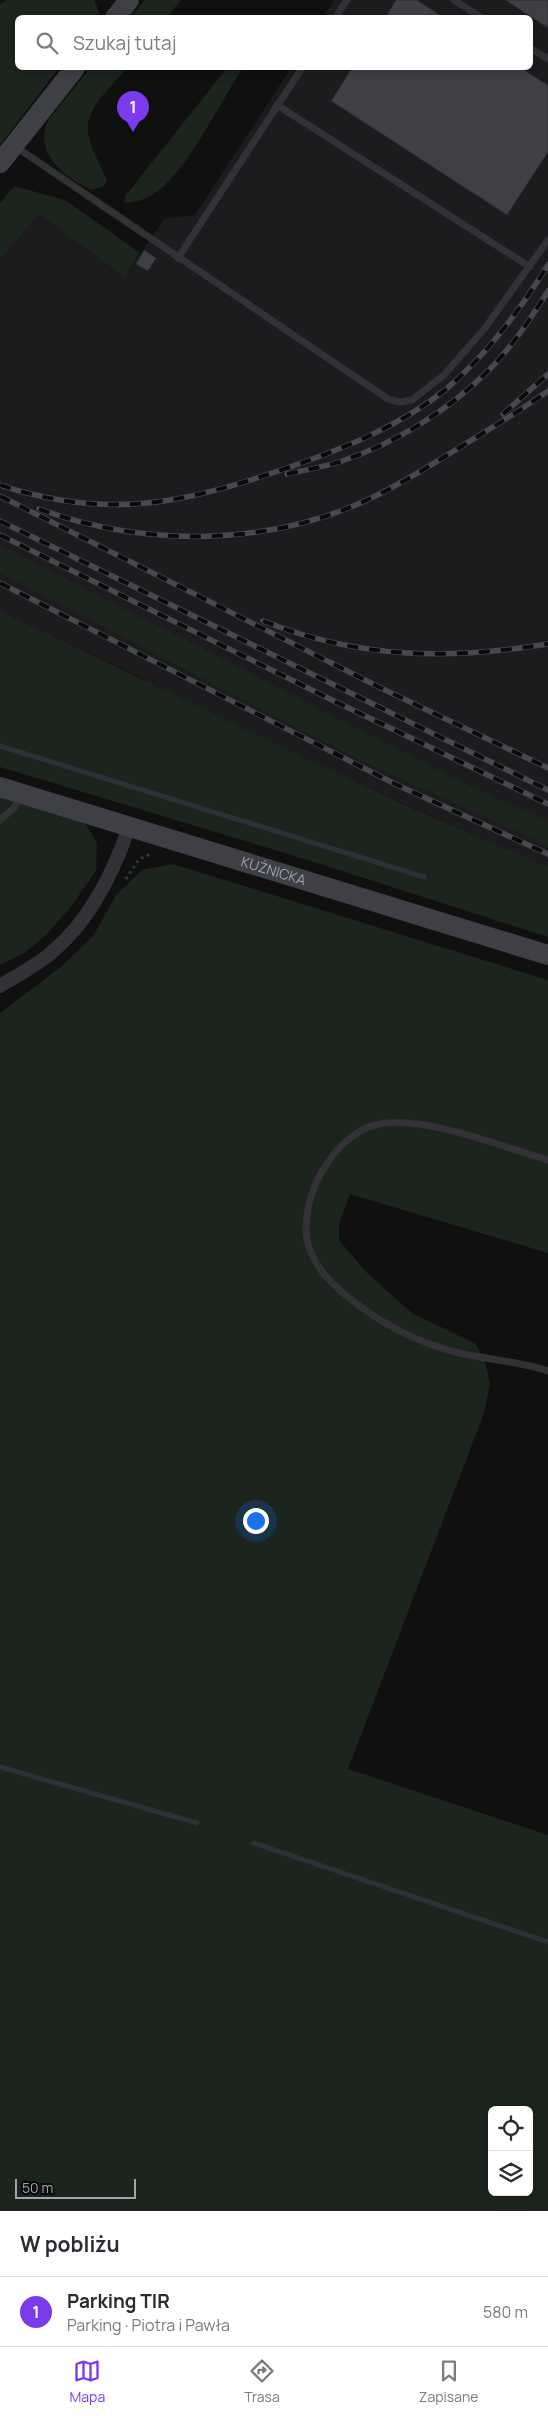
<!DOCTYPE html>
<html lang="pl">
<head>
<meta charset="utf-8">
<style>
  body { margin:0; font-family:Manrope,sans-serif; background:#f7f7f7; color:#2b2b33 }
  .controls { position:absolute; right:15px; bottom:15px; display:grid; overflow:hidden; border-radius:8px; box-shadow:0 2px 12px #0003 }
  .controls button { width:45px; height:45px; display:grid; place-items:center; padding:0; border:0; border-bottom:1px solid #e1e1e2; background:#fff; color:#2b2b33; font:25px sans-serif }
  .scale { position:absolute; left:15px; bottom:12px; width:121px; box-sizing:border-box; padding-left:5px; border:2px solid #a1a5b2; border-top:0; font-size:14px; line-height:18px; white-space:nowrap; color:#a1a5b2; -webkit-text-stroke:4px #0b0b0c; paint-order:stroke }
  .you { position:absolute; left:255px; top:1520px; width:18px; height:18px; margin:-12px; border:4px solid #fff; border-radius:50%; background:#1a73e8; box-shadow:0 0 0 8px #1a73e833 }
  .badge { display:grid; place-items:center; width:32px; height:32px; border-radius:50%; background:#7c3aed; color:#fff; font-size:16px; font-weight:700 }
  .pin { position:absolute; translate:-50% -41px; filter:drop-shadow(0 1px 2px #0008) }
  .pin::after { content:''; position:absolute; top:26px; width:18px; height:15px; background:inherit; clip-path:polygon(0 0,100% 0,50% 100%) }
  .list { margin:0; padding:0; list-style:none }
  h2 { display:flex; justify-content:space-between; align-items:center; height:65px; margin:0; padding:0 20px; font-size:21px }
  h2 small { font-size:16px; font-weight:400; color:#7c7c81 }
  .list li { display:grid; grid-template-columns:32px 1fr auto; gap:15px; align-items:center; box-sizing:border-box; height:70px; padding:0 20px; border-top:1px solid #e1e1e2 }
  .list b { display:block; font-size:19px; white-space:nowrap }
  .list p { margin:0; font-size:16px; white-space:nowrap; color:#7c7c81 }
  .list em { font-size:16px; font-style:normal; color:#7c7c81 }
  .icon { flex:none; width:28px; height:28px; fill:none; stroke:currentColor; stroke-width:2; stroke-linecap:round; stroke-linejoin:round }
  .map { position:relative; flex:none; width:548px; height:2211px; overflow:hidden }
  .search { position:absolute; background:#fff; box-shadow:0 2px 12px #0003; left:15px; right:15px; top:15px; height:55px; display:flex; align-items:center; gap:12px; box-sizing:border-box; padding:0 18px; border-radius:8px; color:#7c7c81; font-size:19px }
  .sheet { height:135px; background:#fff }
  nav { display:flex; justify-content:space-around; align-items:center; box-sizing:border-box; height:70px; border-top:1px solid #e1e1e2; background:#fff; font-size:14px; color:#7c7c81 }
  nav a { display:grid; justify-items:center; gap:2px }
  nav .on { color:#7c3aed }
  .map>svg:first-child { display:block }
  .built { fill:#1c1c1e }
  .green { fill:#1c241e; fill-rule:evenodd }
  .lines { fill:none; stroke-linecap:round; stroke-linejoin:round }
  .stream { stroke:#2a3139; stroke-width:5 }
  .building { fill:#3f4044; stroke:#2a2a2d }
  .path { stroke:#37383d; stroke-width:3; stroke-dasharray:2.5 4; stroke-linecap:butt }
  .lane { stroke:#313136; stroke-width:7 }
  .street { stroke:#313136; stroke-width:14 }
  .secondary { stroke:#3f4046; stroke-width:20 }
  .rail-casing { stroke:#48494f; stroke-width:5.5 }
  .rail { stroke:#0b0b0c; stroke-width:4; stroke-dasharray:11; stroke-linecap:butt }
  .labels { text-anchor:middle; stroke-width:4; stroke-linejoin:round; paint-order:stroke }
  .street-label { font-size:14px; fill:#a1a5b2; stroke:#0b0b0c }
</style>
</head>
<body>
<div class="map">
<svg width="548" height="2211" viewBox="0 0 548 2211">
  <rect width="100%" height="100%" fill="#101011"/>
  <path class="built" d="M334,0H548V866L496,845L280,748L119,667L0,611V260L39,214L124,277L165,218L195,215L291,68H530V18L323,17Z"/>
  <path class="green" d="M7,0H94L100,14L97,18H18V68H59L0,145V4Z
    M145,0H181L167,17H131Z
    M90,68H127C115,83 90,104 88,125C86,142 101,165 107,180L104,186L92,190C64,178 32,152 49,119Z
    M227,68H243C221,100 184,179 150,196C142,201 132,202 124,203L126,195Z
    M14,186L65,200L140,253L124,277L39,214L0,260V203Z
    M0,545L472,787L548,821V846L347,754L0,573Z
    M0,611C183,696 361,791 548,866V937L295,856L0,767Z
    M0,787L78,811L97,843L96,871L70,908L46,935L26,952L0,965Z
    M173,864L548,980V1253L350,1194L339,1224V1240L365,1271L412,1313L476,1344L485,1361L490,1384L484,1413L348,1769L548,1835V2211H0V1013L62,966L93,936L116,895L142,870ZM492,2110H529V2192H492Z"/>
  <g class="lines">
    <path class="stream" d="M0,746L424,877
      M0,1767L197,1823
      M254,1843L548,1942"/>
  </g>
  <path class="building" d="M396,0H417L444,18H385Z
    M505,0H548V28Z
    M352,68H521L548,85V152L507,215L331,101Z
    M144,250L156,258L148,271L136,264Z"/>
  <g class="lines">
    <path class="path" d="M126,879L139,859L153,853"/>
    <path class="lane" d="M454,0L482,18
      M335,18L347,0
      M530,48L548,59
      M277,105L530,267
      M16,147L388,399L399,402L412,400L444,375L485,328L548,240
      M178,258L302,68
      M0,820L14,808L20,796
      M548,1160C503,1147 424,1115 379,1124C333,1133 295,1203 309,1247C317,1272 337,1289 357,1304C387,1327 423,1344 459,1353C489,1360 519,1361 548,1371"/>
    <path class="street" d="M0,986C17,975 36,966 51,953C90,921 113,874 129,827"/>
    <g class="secondary">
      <path d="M115,18L129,0"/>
      <path d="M0,163L75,68"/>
      <path id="s1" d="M0,787L548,955"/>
    </g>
    <g class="rail-casing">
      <path id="rail" d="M503,414L548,374
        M287,474C305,470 324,467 342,461C396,443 449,410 489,370C512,347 531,318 548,291
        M0,485C110,521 185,503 290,467C345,448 400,426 445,390C487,355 519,311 548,265
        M0,496L381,688L548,768
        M39,509C144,547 265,547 367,500C400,485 431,465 462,446C491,428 520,411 548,391
        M0,521L548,790
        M0,535L334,701L548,804
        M0,583L395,784L548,854
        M263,621C360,659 447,660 548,644"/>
    </g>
    <use href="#rail" class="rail"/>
  </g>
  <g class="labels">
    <g class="street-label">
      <text dy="5" stroke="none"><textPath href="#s1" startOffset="286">KUŹNICKA</textPath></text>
    </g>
  </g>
</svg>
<div class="controls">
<button><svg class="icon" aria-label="locate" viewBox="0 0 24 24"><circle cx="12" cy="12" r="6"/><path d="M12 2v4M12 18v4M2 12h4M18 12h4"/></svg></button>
<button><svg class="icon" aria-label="layers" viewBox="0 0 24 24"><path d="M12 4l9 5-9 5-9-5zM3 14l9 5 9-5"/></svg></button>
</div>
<div class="scale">50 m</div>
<div class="you"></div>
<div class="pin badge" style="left:133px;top:132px">1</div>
<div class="search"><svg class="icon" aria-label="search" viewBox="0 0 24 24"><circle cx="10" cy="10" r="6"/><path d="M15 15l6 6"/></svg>Szukaj tutaj</div>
</div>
<section class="sheet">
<h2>W pobliżu<small></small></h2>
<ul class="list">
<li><span class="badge">1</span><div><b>Parking TIR</b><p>Parking · Piotra i Pawła</p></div><em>580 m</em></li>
</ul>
</section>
<nav>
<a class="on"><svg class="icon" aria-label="map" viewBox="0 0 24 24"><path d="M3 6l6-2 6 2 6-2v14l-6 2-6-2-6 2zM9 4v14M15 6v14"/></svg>Mapa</a>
<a><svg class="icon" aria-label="directions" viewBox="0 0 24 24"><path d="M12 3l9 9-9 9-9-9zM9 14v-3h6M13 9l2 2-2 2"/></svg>Trasa</a>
<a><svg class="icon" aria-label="saved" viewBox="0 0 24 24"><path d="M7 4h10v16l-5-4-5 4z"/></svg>Zapisane</a>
</nav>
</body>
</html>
